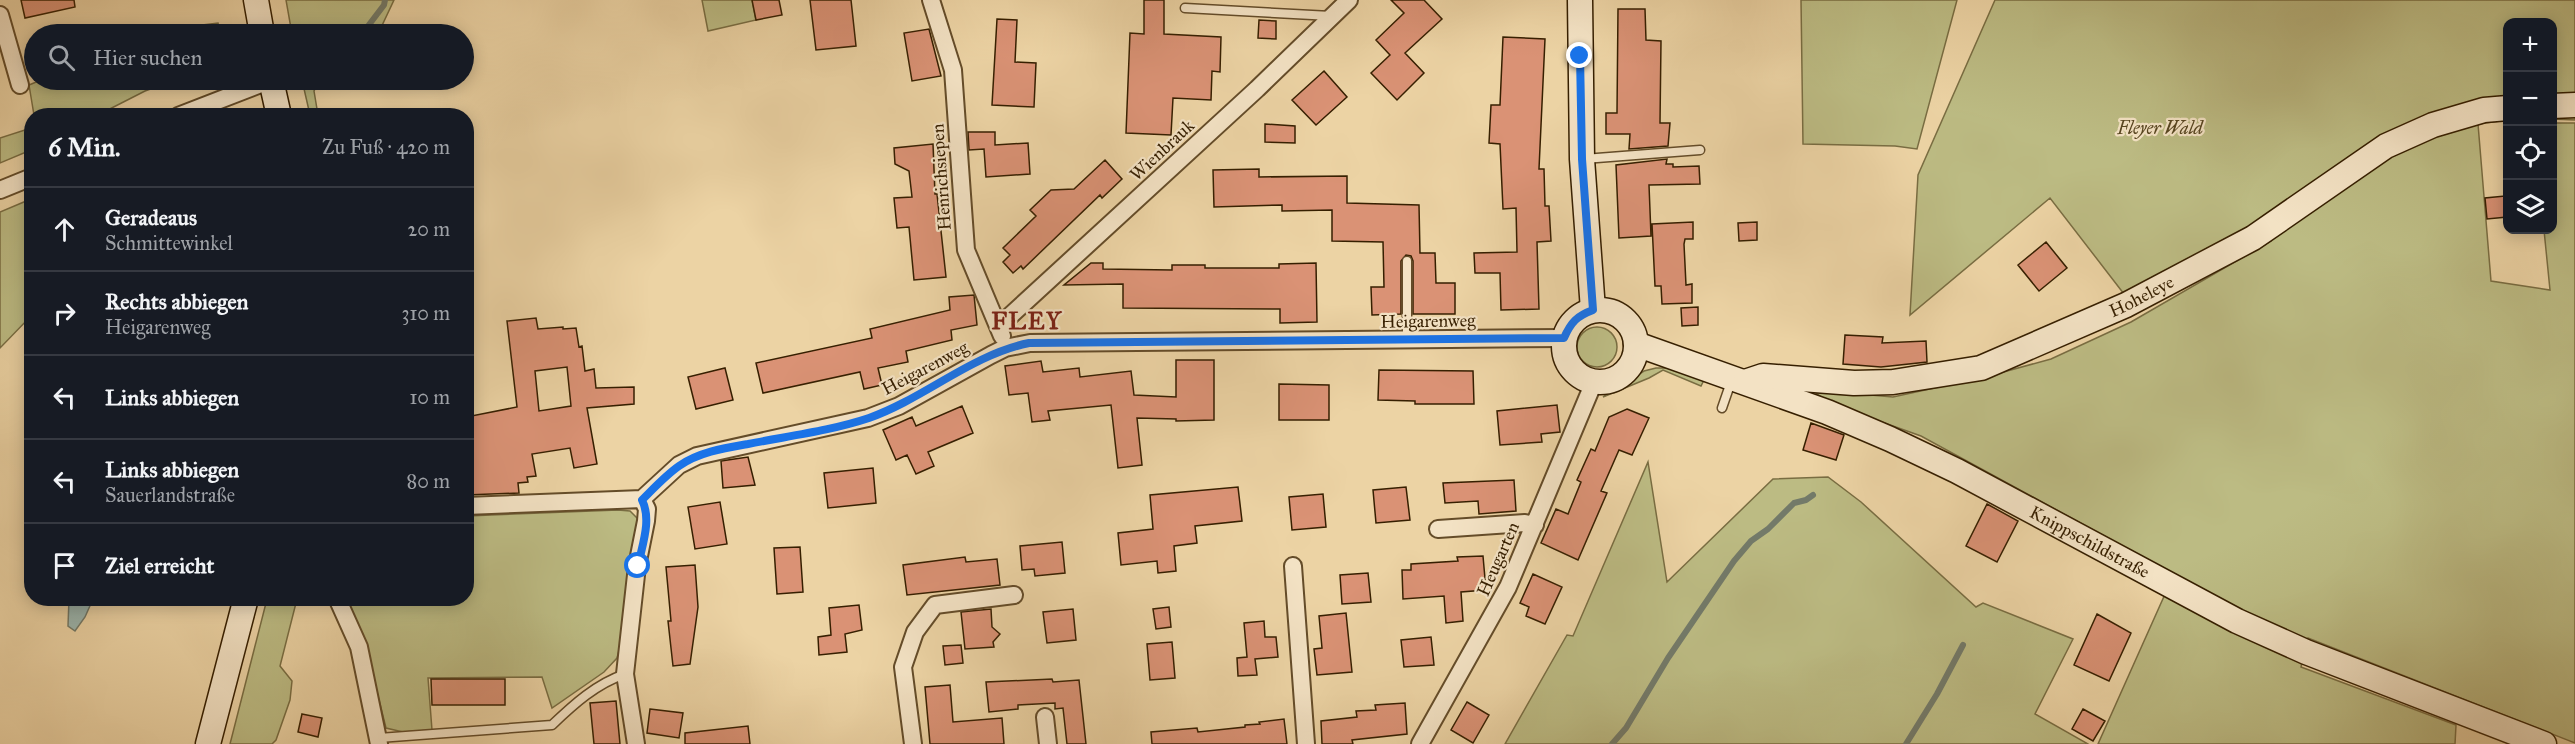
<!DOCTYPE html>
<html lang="de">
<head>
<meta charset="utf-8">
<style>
  body { margin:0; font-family:"IM FELL Great Primer",serif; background:#20242c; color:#f1f3f6 }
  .controls { position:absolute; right:18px; top:18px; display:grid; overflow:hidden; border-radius:12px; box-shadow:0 3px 15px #0003 }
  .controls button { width:54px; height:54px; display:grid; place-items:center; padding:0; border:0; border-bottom:2px solid #363941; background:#171b24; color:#f1f3f6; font:30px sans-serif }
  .stop { position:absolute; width:18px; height:18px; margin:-14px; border:4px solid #1a73e8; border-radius:50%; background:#fff }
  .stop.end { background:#1a73e8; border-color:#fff; box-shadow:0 2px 6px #0008 }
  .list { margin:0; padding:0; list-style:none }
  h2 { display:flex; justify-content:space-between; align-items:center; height:78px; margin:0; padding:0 24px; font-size:26px }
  h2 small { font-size:20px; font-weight:400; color:#9ea1a6 }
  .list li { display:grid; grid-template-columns:39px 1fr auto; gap:18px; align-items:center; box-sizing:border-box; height:84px; padding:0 24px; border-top:2px solid #363941 }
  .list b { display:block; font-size:22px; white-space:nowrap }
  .list p { margin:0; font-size:20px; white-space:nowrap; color:#9ea1a6 }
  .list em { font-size:20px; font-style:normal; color:#9ea1a6 }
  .icon { flex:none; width:33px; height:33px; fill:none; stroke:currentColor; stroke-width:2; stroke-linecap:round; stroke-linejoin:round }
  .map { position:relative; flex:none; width:2575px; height:744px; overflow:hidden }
  .search { position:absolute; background:#171b24; box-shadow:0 3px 15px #0003; left:24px; top:24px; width:450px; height:66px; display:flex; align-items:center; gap:15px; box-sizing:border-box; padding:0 21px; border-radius:33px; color:#9ea1a6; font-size:22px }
  .panel { position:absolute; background:#171b24; box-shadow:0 3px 15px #0003; left:24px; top:108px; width:450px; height:498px; border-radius:24px }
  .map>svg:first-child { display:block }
  .green { fill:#bcbb83; stroke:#796d42; stroke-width:1.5 }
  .water { fill:#9bb6af; stroke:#737a69; stroke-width:1.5 }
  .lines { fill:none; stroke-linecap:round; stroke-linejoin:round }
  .stream { stroke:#737a69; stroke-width:6 }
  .building { fill:#da9275; stroke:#361f00; stroke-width:1.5; fill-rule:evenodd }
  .lane-casing { stroke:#644c29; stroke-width:11 }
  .street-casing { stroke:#644c29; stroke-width:20 }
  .secondary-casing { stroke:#361f00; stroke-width:27 }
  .lane { stroke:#f3e2c4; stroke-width:8 }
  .street { stroke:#f3e2c4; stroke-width:16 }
  .secondary { stroke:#f3e2c4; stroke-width:24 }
  .route { stroke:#1a73e8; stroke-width:8 }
  .labels { text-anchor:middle; stroke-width:4.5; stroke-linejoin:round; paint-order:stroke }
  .park-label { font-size:18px; font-style:italic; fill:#584621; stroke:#f3e2c4 }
  .street-label { font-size:18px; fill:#361f00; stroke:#f3e2c4 }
  .district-label { font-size:24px; font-weight:bold; letter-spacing:1.5px; fill:#7a1f14; stroke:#f3e2c4 }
</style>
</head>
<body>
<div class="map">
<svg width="2575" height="744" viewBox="0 0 2575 744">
  <rect width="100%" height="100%" fill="#ecd3a4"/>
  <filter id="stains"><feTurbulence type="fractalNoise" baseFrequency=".00333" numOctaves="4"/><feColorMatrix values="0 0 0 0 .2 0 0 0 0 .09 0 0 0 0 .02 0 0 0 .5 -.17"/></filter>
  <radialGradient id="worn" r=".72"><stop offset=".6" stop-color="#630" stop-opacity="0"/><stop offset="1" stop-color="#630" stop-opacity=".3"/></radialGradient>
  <path class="green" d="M286,0H394L378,34H292Z
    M702,0H752L756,20L708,31Z
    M1801,0H1957L1917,149L1895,146L1803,144Z
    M1995,0H2575V120L2553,119L2552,22H2508L2507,120L2478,124L2491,281L2550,290L2544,230H2552L2553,123H2575V743L2308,638L2301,667L2456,725L2455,744H2098L2174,574L1921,436L1831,404L1812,390L1893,397L1985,377L2051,359L2131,322L2271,241L2256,223L2124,294L2050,198L1910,315L1918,175Z
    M218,23L220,34H139L144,32Z
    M41,80H175L145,91L98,115H34L29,85Z
    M302,80H320L314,91L318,115H310Z
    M31,128V150L0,163V138Z
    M31,199V316L0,348V212Z
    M1577 347a20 20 0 1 1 40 0a20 20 0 1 1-40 0Z
    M1656,368H1671L1705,378L1701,386L1663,370L1649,378L1603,397L1644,371Z
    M1648,462L1667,582L1773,479L1828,477L1861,502L1976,607L1983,603L2073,639L2035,714L2088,744H1505L1567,635L1573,636Z
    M618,510L630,511L638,519L620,647L617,658L604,672L552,708L542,677L428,678L432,730L403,732L386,728L365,644L346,599L466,598L467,516Z
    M267,599H297L280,666L292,681L290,700L276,740L272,744H230Z"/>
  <path class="water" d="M69,599H93L85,617L75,631L68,626Z"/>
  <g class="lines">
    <path class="stream" d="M362,34L384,5L385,0
      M1612,744L1626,728L1668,658L1734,561L1751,541L1768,529L1794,503L1806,500L1813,495
      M1906,744L1937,694L1963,645"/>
  </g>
  <path class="building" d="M21,0H74L75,7L25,18Z
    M752,0H779L782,15L756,20Z
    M810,0H851L856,46L816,50Z
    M1144,0H1164V34L1221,37L1220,72L1212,71L1211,100L1173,98L1171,135L1126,133L1130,33L1144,34Z
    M1391,0H1424L1442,19L1405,53L1424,73L1397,100L1371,73L1390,55L1376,40L1404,13Z
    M1618,9H1645L1646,40L1661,41L1660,123H1670L1668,146L1629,149L1630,134H1606V113H1617Z
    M997,19L1017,20L1015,62L1036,63L1034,107L992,105Z
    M1259,20L1276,21V39L1258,38Z
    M929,29L941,76L912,81L904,33Z
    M1503,37L1545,39L1539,169H1544L1545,206H1549L1551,241L1537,242L1539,309L1501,310L1500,273H1475L1474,253L1517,252L1516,208L1503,209L1500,144L1489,143L1491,105H1500Z
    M1324,71L1347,97L1316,125L1292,100Z
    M1265,124L1295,126V143L1265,142Z
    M968,132H995V145L1028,143L1030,174L986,177L984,149L969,150Z
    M933,144L935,194H937L946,277L914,280L909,227L897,228L894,198L912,197L909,171L895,164L894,148Z
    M1667,159L1666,164H1673V167L1699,166L1700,184L1649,185L1651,236L1619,238L1616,165Z
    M1105,160L1122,179L1102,198L1100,195L1023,269L1021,266L1013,273L1003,262L1010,255L1003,248L1036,216L1030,210L1051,190L1074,189Z
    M1259,169V177L1347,176V203L1419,205L1420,253H1435L1436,283H1455V314H1413V261L1411,256L1406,255L1401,261V314L1372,315L1371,287H1384L1383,242L1332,241V210L1282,211V205L1214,207L1213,170Z
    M2505,196L2507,217L2487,219L2485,198Z
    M1693,222V239H1685L1684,244L1686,285L1692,284V303L1662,304L1661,286H1655L1652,224Z
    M1757,222V240L1739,241L1738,223Z
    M2046,242L2067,268L2039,291L2018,265Z
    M1091,263H1103V269L1172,270V265H1205V268H1279V264L1316,263L1317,322L1280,323V309L1123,308V284L1064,285Z
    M974,295L977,325L951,330L952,340L906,351L908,362L878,368L882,385L864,389L860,372L763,393L756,363L872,338L870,329L950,310L949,297Z
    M1698,307V325L1682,326L1681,308Z
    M536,318L538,329L563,327V329L576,328L579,347L582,346L585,371L594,369L596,388L634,387V404L587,408L597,464L574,468L570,448L532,454L536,476L527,477L528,482L518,483L519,493L466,495V417L517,407L507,321ZM567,367L571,406L539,411L535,371Z
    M1845,335L1883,337L1882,343L1926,341L1927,362L1881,367L1843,364Z
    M1176,360H1214V420L1176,421V419L1137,418L1142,465L1118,468L1111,405L1048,411L1050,420L1032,422L1028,393L1009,395L1005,366L1041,361L1043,372L1079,368L1080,377L1131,371L1134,395L1176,397Z
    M725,368L733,400L696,409L688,377Z
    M1379,370L1473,371L1474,404H1415V401L1378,400Z
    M1279,384L1329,385V420H1279Z
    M1557,405L1560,432L1541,434L1542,442L1500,445L1497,411Z
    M962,406L973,433L928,452L934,466L916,474L907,455L896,460L883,430L912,417L916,426Z
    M1627,409L1649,418L1632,455L1619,450L1601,491L1607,493L1578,560L1541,543L1556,509L1568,514L1581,482L1577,480L1591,449L1595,451L1609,417Z
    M1811,423L1844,435L1836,460L1803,450Z
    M748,457L755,485L723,488L721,461Z
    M873,468L876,503L828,508L824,473Z
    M1514,480L1516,511L1479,514L1478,501L1445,503L1443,483Z
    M1238,487L1242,521L1195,526L1197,543L1174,546L1176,571L1158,573L1157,561L1121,565L1118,533L1153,529L1150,495Z
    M1406,487L1410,520L1376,523L1373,490Z
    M1323,494L1326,527L1292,530L1289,497Z
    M720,502L727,544L695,549L688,507Z
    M1987,504L2018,521L1997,562L1966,546Z
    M1062,542L1065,573L1035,576L1034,569L1022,570L1020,546Z
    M800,547L803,592L777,594L774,548Z
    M1483,556L1486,590L1461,592L1463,621L1446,623L1444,596L1403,599L1402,570H1411V564L1458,561L1457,557Z
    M965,557L966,562L997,559L1000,585L907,595L903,565Z
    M695,565L698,607L690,664L673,666L668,621H671L666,567Z
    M1368,573L1371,602L1342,604L1340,575Z
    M1533,574L1562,587L1545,624L1526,616L1529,607L1520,603Z
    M859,605L862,630L845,634L847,652L819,655L818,637L831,635L829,608Z
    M1169,607L1171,627L1156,629L1153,609Z
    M991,609L992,627L1000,634L993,642L994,647L965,649L961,612Z
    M1073,609L1076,640L1047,643L1043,612Z
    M1346,613L1352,672L1317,675L1314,649L1322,648L1319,616Z
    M2097,614L2131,633L2109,681L2074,665Z
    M1264,621L1265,637H1276L1278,657L1255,659L1257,675L1238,676L1237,658L1247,657L1244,623Z
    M1431,637L1434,665L1404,667L1401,640Z
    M1172,642L1175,678L1150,680L1147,644Z
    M961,645L963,663L945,665L943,646Z
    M431,679H505V705H432Z
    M1052,679L1053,682L1079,680L1086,744H1067L1063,708L1055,709V703L1018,705V709L989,712L986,682Z
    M950,685L953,722L1002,718L1004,744H930L925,687Z
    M616,701L620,744H594L590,703Z
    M1467,702L1489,715L1473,743L1451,730Z
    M1405,703L1407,734L1352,740L1353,744H1322L1321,721L1357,717L1356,711L1376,710L1375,705Z
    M650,709L683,713L679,738L647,733Z
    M2083,709L2105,721L2093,741L2072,729Z
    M302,714L322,718L318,737L298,732Z
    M1284,719L1287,744H1152L1151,732L1197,728L1198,732L1245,727V725L1260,724L1259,722Z
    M748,726L750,744H685V733Z"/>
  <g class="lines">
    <g class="lane-casing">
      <path id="lane" d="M1185,8L1331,16
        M1584,159L1700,150
        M1407,261V340
        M1722,408L1732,379
        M379,738L552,725C574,704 596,684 625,674"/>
    </g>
    <g class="street-casing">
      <path id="street" d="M931,0L953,70L966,250L1002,336
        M0,15L20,85
        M178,116L271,80
        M0,190L32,177
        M999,326L1257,89L1349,0
        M466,506L642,499L679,465L697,456L868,418L899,406L991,355L1005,348L1030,343L1564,338
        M1438,529L1525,523L1535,525
        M1293,566L1306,744
        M337,598L359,647L379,744
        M1045,717L1048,744
        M636,744L625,674L637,566L646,521L647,509L642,499
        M913,744L903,667L915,632L935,605L1014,595
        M1420,744L1508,587L1594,382"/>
    </g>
    <g class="secondary-casing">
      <g id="secondary">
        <path d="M256,0L262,34"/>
        <path d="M1580,0L1582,159L1593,310"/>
        <path d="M271,80L279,116"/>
        <path d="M2552,106L2575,105"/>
        <circle cx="1600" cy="346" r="36"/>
        <path id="s1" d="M1636,344L1827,412L1890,439L1957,471L2237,621L2306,652L2544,744"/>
        <path id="s2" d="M1745,382L1763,376L1854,383L1893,382L1981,368L2126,305L2253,238L2386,146L2433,125L2484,110L2508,108"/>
        <path d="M208,744L246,598"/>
      </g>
    </g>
    <use href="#lane" class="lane"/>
    <use href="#street" class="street"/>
    <use href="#secondary" class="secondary"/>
  </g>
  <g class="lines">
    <path class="route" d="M638,566C642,545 652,520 642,500C654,488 666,475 679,466C699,452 725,448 748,444C788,436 830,431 869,418C925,398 971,355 1029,343L1564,338C1571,322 1577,316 1593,310L1582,159L1580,56"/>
  </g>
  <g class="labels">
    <g class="park-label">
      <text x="2160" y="134">Fleyer Wald</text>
    </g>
    <g class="street-label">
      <text transform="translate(1162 150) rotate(-43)" y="6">Wienbrauk</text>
      <text transform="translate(941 177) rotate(-94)" y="6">Henrichsiepen</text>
      <text dy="6" stroke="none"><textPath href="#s2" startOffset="414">Hoheleye</textPath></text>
      <text transform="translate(1428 321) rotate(-1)" y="6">Heigarenweg</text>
      <text transform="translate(925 368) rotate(-28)" y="6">Heigarenweg</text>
      <text dy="6" stroke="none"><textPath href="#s1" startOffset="496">Knippschildstraße</textPath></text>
      <text transform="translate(1498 559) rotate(-66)" y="6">Heugarten</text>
    </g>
    <g class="district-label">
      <text x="1027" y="329">FLEY</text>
    </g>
  </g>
  <rect width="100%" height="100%" filter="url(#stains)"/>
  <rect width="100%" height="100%" fill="url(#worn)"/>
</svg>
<div class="controls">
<button>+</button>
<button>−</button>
<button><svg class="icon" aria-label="locate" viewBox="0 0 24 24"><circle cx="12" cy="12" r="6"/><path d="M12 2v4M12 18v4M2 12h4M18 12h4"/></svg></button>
<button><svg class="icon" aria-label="layers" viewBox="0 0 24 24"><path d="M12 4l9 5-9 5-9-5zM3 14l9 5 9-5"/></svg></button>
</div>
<div class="stop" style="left:638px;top:566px"></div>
<div class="stop end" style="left:1580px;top:56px"></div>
<div class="search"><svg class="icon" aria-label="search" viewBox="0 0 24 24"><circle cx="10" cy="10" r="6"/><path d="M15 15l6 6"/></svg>Hier suchen</div>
<section class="panel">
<h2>6 Min.<small>Zu Fuß · 420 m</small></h2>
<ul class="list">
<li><svg class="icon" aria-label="ahead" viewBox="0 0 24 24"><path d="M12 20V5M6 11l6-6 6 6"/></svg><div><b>Geradeaus</b><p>Schmittewinkel</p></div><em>20 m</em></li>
<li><svg class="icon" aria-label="right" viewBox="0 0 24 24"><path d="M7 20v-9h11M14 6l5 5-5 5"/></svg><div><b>Rechts abbiegen</b><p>Heigarenweg</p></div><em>310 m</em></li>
<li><svg class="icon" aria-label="left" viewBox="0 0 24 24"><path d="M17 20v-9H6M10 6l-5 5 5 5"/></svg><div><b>Links abbiegen</b></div><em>10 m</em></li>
<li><svg class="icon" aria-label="left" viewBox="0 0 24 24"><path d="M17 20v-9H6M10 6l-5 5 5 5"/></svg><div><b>Links abbiegen</b><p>Sauerlandstraße</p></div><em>80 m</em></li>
<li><svg class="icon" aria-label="arrive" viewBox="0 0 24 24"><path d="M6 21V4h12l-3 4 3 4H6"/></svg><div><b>Ziel erreicht</b></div></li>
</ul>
</section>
</div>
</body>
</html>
